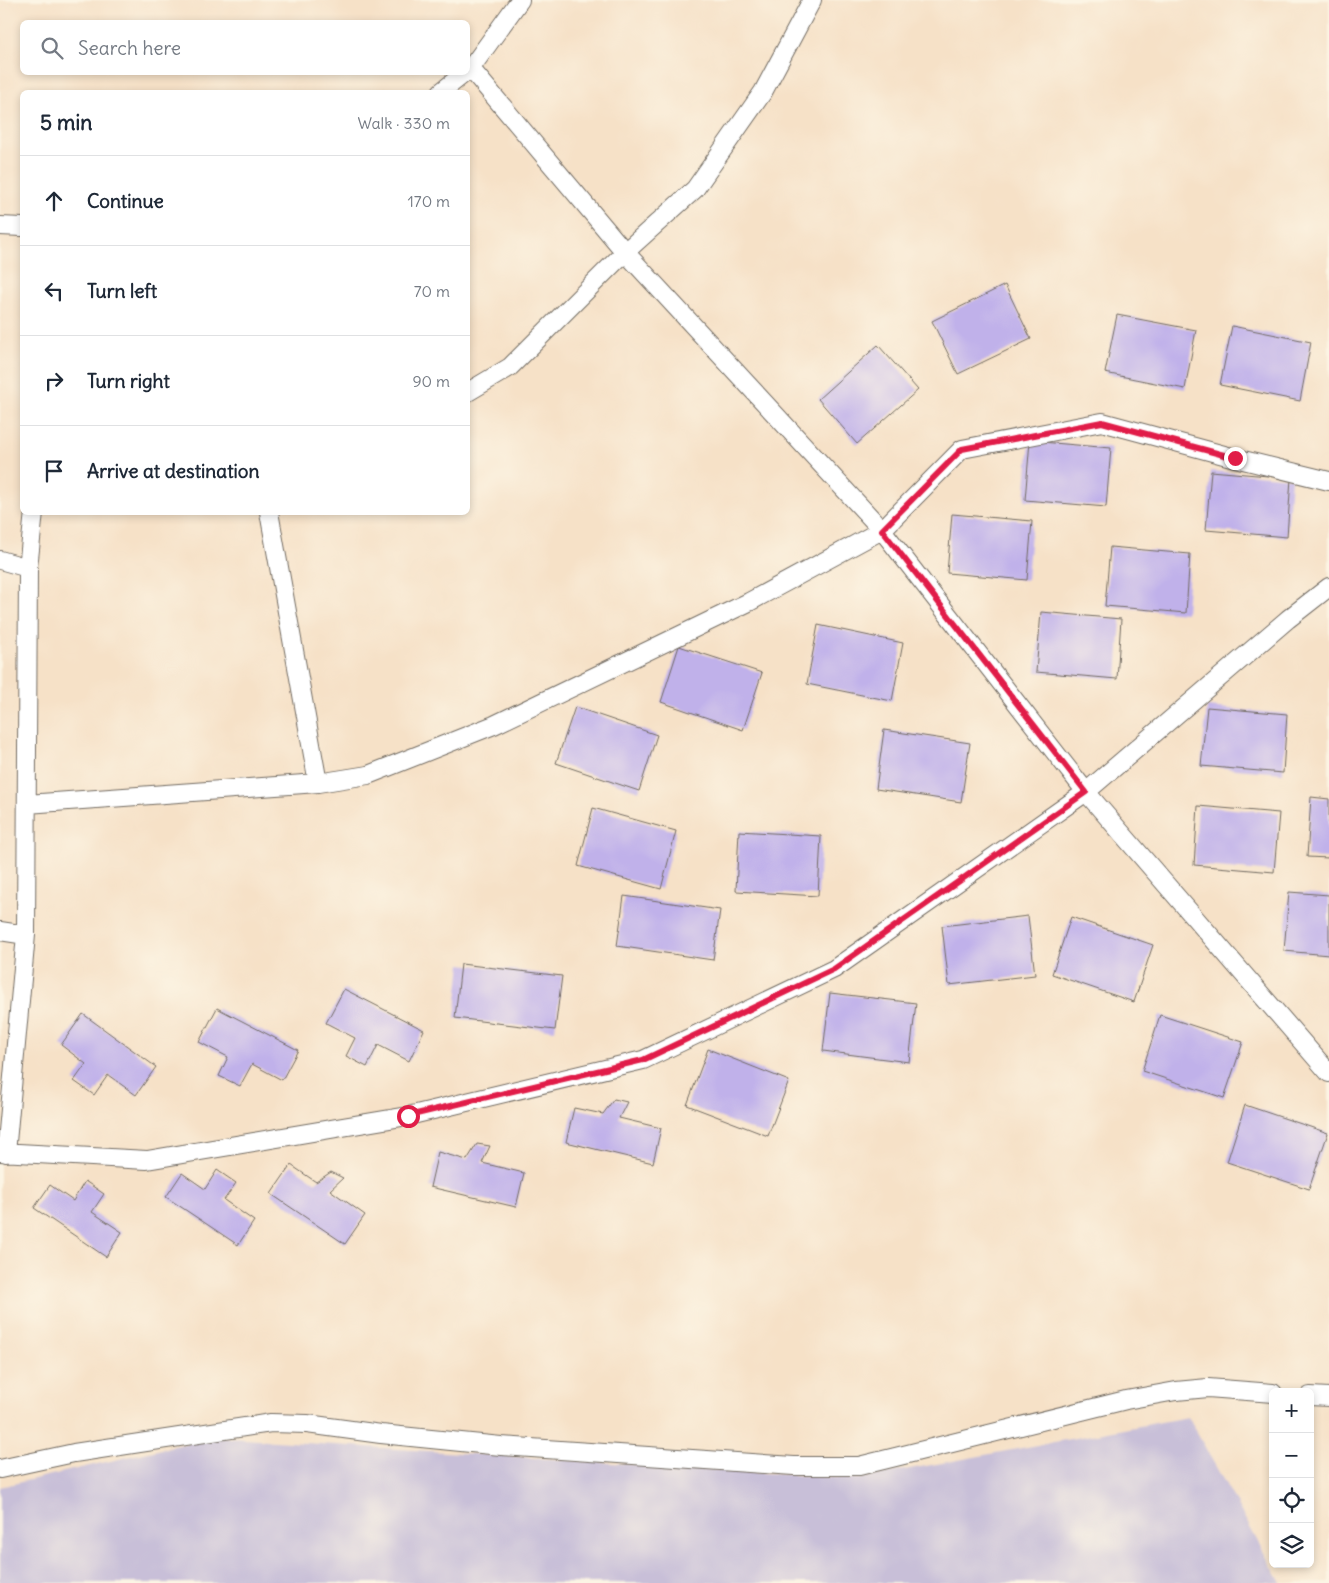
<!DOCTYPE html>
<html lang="en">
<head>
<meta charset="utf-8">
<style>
  body { margin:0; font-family:Delius,sans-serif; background:#f6f6f7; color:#1f2937 }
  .controls { position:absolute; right:15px; bottom:15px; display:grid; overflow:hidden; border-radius:8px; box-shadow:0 2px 8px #0003 }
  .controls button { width:45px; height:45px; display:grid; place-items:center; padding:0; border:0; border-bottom:1px solid #e0e1e3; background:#fff; color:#1f2937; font:25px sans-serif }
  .stop { position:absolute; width:15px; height:15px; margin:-11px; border:4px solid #e11d48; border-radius:50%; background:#fff }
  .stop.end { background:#e11d48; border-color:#fff; box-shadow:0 1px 5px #0008 }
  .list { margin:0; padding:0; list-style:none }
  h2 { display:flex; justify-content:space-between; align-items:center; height:65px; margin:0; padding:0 20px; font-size:21px }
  h2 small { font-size:16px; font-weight:400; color:#747a83 }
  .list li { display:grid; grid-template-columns:32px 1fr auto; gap:15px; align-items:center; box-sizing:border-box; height:90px; padding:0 20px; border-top:1px solid #e0e1e3 }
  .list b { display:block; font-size:19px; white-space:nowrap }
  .list em { font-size:16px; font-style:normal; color:#747a83 }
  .icon { flex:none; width:28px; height:28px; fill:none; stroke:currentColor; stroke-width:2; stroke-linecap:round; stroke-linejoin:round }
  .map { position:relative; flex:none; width:1329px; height:1583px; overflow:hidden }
  .search { position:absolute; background:#fff; box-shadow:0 2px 8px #0003; left:20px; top:20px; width:450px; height:55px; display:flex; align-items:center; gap:12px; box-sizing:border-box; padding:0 18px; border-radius:8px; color:#747a83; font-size:19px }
  .panel { position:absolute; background:#fff; box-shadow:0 2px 8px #0003; left:20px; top:90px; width:450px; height:425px; border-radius:8px }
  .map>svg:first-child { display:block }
  .industrial { fill:#c8bfd8 }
  .building { fill:#c0b1ea }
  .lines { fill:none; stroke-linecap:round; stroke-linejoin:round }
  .service-casing { stroke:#726b62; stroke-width:20 }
  .service { stroke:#fff; stroke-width:18 }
  .route { stroke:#e11d48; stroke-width:6 }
</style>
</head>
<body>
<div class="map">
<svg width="1329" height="1583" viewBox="0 0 1329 1583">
  <rect width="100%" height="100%" fill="#fcf5e5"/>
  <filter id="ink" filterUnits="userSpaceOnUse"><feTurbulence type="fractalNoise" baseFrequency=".02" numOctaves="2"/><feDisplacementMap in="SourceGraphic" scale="10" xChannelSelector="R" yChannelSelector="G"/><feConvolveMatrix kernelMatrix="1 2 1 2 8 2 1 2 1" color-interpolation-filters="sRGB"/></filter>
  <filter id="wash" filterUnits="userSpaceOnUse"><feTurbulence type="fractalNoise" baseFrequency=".0096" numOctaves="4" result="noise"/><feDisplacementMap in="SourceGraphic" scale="20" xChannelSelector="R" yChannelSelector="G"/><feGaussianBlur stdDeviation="1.12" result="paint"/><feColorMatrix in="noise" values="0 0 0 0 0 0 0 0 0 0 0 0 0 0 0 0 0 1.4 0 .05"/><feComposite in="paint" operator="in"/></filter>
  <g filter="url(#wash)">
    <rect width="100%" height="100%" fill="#f6e1c7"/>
    <path class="industrial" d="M1188,1417L1281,1583H0V1487L213,1437L856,1479Z"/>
    <g id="blocks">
      <path class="building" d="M1005,285L1031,339L958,374L932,321Z
        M1117,315L1196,330L1185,389L1105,373Z
        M1232,326L1311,342L1300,401L1220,385Z
        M878,345L918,390L857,444L818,399Z
        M1030,441L1111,448L1106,507L1025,500Z
        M1211,471L1291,478L1287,537L1206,530Z
        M952,514L1032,521L1027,580L947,573Z
        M1110,547L1190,554L1186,613L1105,606Z
        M1041,612L1121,619L1117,679L1036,672Z
        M818,625L903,643L892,701L807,684Z
        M679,646L762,673L743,730L661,702Z
        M575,707L657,735L639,791L556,763Z
        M1207,707L1287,714L1283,773L1201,766Z
        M884,730L970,743L961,802L876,789Z
        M1311,797L1329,799V858L1307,857Z
        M1198,806L1279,813L1274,872L1194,865Z
        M593,808L676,831L661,889L578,866Z
        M739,831L821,836L818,896L736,891Z
        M1289,892L1329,895V955L1284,951Z
        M624,896L720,910L713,960L617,946Z
        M1028,916L1035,975L949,985L942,926Z
        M1071,917L1153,945L1134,1002L1052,974Z
        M461,964L562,976L555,1030L455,1018Z
        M344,989L424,1030L409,1061L378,1045L367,1067L346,1056L355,1038L326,1023Z
        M830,993L916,1003L909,1062L823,1051Z
        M217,1008L298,1050L282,1080L252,1064L240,1086L219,1076L228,1057L199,1042Z
        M83,1014L156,1067L136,1095L108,1075L94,1095L74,1081L86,1064L61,1045Z
        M1160,1015L1243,1042L1224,1098L1142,1071Z
        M708,1049L789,1081L768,1136L687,1105Z
        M614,1099L627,1102L619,1118L661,1128L653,1163L566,1142L574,1108L603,1114Z
        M1245,1105L1328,1133L1309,1189L1227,1162Z
        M477,1144L490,1146L482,1163L524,1173L516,1207L430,1187L438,1152L467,1160Z
        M291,1165L316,1182L331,1172L343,1178L330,1190L365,1215L345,1244L271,1194Z
        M217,1170L236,1183L224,1200L254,1221L238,1245L166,1197L182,1173L205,1189Z
        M85,1181L104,1194L92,1212L122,1232L106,1257L34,1208L50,1185L73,1201Z"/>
    </g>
  </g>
  <g filter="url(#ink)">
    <use href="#blocks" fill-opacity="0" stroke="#726b62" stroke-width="1"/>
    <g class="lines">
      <g class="service-casing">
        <path id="service" d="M471,69L625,252L882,530L1086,792L1329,1073
          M468,72L520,0
          M441,92L466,72
          M0,226L22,227
          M468,392L510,367L625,252L695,189L763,92L812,0
          M269,512L318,783
          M0,560L28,568
          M27,804L318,783L368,775L494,725L749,602L882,530L962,449L1102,422L1235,458L1329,481
          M0,931L26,935
          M0,1152L147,1160L408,1116L643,1060L834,969L1086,792L1288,619L1329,587
          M6,1153L26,935L28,568L34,512
          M1310,1396L1329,1397
          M0,1469L74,1453L271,1423L307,1424L381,1434L501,1446L794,1466H859L1126,1400L1176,1391L1208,1388L1273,1393"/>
      </g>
      <use href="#service" class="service"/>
    </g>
  </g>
  <g class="lines" filter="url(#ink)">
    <path class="route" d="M408,1116L643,1060L834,969L1086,792L882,530L962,449L1102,422L1235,458"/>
  </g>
</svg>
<div class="controls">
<button>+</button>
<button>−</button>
<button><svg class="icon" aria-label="locate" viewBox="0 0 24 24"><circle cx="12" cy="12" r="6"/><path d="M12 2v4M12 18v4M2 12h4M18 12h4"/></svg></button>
<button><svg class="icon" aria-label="layers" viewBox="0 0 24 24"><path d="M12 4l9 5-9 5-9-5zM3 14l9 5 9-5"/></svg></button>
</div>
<div class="stop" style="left:408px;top:1116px"></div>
<div class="stop end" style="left:1235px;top:458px"></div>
<div class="search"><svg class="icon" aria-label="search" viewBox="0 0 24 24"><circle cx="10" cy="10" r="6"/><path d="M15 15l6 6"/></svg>Search here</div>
<section class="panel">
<h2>5 min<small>Walk · 330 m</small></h2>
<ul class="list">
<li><svg class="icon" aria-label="ahead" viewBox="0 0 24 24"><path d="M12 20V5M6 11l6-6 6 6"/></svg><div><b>Continue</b></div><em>170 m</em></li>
<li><svg class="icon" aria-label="left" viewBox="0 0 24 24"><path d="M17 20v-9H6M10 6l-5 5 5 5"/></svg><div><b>Turn left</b></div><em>70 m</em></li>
<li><svg class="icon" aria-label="right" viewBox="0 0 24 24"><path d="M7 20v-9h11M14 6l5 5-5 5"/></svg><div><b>Turn right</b></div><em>90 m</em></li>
<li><svg class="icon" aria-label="arrive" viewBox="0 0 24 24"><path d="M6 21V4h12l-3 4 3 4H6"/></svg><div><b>Arrive at destination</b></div></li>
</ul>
</section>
</div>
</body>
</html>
